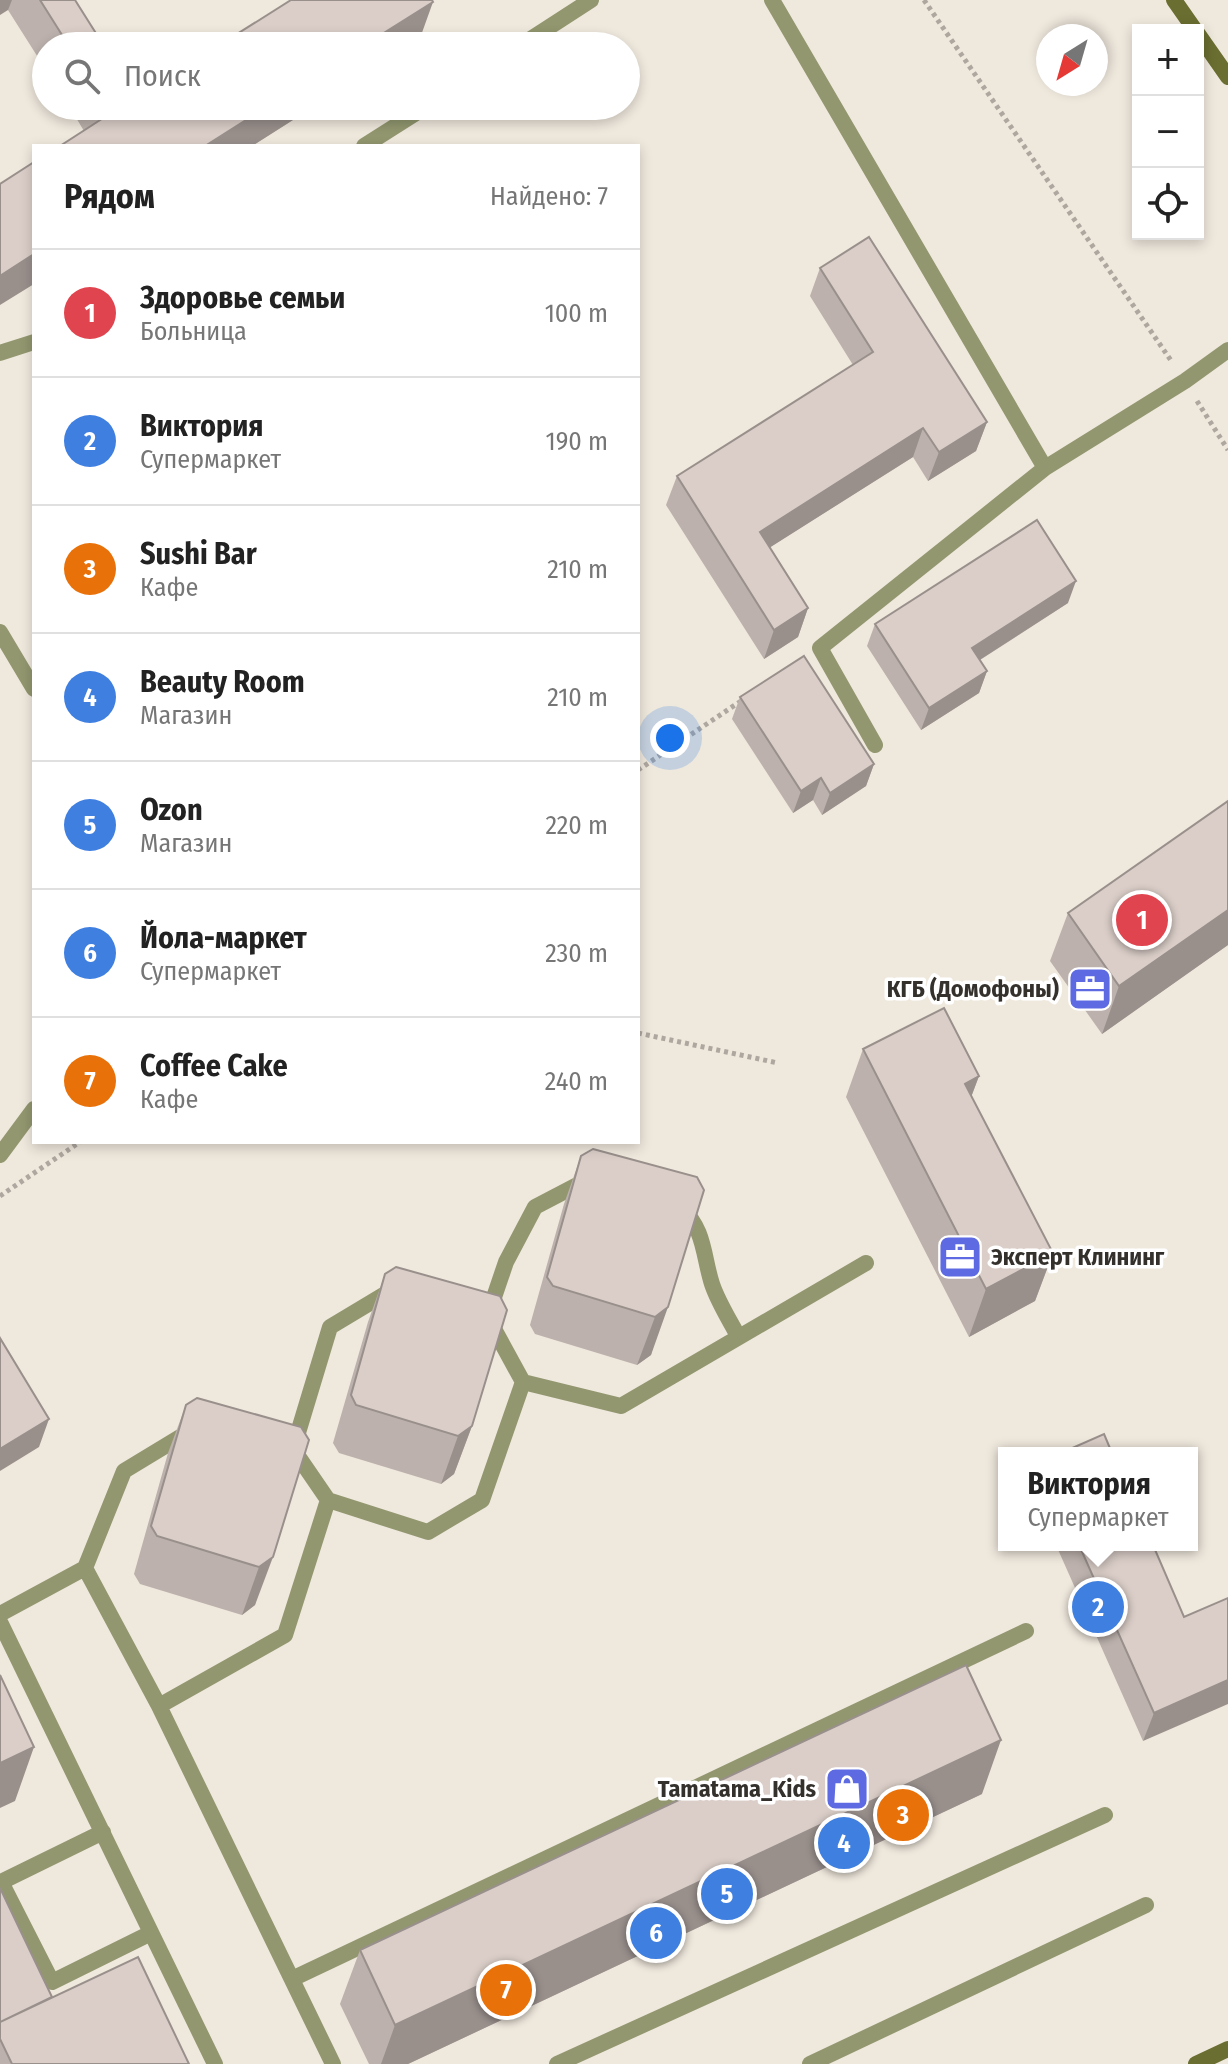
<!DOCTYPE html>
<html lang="ru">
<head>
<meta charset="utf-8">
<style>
  body { margin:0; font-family:"Fira Sans Condensed",sans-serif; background:#f2f2f2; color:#222 }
  .controls { position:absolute; right:24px; top:24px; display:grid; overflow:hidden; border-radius:0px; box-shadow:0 4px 12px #0003 }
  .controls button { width:72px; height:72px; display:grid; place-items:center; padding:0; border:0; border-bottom:2px solid #e0e0e0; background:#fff; color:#222; font:40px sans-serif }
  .compass { position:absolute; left:1036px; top:24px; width:72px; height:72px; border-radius:50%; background:#fff; box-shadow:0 4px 12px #0003; rotate:217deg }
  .you { position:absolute; left:670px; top:738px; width:28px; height:28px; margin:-20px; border:6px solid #fff; border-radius:50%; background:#1a73e8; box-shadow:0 0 0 12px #1a73e833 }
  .badge { display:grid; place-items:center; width:52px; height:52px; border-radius:50%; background:#5d6ae2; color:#fff; font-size:26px; font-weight:700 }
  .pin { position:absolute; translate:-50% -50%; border:4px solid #fff; box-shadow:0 2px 8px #0006 }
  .popup { position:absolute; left:998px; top:1447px; width:200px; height:104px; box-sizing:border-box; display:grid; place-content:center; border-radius:0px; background:#fff; filter:drop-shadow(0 2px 6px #0005); font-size:26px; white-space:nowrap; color:#767676 }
  .popup b { font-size:30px; color:#222 }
  .popup::after { content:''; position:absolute; left:50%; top:100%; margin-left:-16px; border:16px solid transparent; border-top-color:#fff }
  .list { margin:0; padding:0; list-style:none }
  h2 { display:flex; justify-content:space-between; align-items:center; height:104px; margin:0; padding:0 32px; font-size:34px }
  h2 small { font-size:26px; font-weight:400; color:#767676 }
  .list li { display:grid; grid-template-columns:52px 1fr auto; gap:24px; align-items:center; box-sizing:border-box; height:128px; padding:0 32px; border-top:2px solid #e0e0e0 }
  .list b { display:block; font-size:30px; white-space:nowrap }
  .list p { margin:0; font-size:26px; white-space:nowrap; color:#767676 }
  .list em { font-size:26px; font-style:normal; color:#767676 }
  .icon { flex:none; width:44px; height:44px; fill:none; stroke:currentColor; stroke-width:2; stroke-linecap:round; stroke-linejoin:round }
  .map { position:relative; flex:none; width:1228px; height:2064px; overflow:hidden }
  .search { position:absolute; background:#fff; box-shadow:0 4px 12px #0003; left:32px; top:32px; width:608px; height:88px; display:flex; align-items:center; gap:20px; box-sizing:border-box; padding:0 28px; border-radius:44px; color:#767676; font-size:30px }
  .panel { position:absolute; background:#fff; box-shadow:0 4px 12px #0003; left:32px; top:144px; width:608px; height:1000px; border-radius:0px }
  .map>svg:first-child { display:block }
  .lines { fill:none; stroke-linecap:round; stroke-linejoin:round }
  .path { stroke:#ada79f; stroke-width:5; stroke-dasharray:4 4; stroke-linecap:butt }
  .lane { stroke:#92976f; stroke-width:16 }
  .secondary { stroke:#6a6e30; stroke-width:16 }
  .wall { fill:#bcb1ac }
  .shaded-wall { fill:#99908c }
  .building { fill:#dbcec8; stroke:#99908c; stroke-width:2 }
  .labels { text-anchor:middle; stroke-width:7; stroke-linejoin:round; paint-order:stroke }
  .poi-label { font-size:24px; font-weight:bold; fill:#34312d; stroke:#fff; text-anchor:end }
</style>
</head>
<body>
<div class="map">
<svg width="1228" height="2064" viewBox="0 0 1228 2064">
  <rect width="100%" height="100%" fill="#efe8dd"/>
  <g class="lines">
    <path class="path" d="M924,0L1172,362
      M1197,401L1228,450
      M638,770L744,699
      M638,1033L778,1063
      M0,1196L80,1142"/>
    <path class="lane" d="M772,0L1045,468
      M520,46L591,0
      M364,146L427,106
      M0,353L34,342
      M0,632L34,689
      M875,745L820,648L1045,468L1185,381L1228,350
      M0,1155L34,1109
      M681,1208C705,1229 703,1256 712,1284C718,1302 729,1319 738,1336
      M488,1315L506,1262L535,1207L579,1184H588
      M488,1318L523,1382L621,1406L866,1263
      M291,1446L328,1500L428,1532L482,1500L523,1382
      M294,1446L330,1327L390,1291L393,1292
      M85,1568L159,1706L333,2064
      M0,1614L85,1568L124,1471L190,1431
      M0,1622L215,2064
      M159,1706L285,1635L328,1500
      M103,1832L1,1882L52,1982L151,1933
      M294,1978L1026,1631
      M557,2064L1105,1815
      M810,2064L1146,1905"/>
    <path class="secondary" d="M1174,0L1195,30
      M1198,34L1228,77
      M1196,2064L1228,2049"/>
  </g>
  <path class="wall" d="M0,0H75L104,46H46V70L8,10Z
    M69,106H315L252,146L84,131Z
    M820,268L987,422L976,451L928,481L913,457L770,547L808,608L798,637L764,659L666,505L677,476L853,365L810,296Z
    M1068,603L980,660L987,671L979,693L921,730L867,646L875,624Z
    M740,697L874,764L866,786L822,815L813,800L793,813L732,719Z
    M1228,801V945L1102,1034L1050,961L1068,913Z
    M863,1049L979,1076L971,1097L1053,1253L1035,1301L969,1337L846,1097Z
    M581,1156L697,1177L651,1355L637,1365L535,1334L530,1325L564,1204Z
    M385,1274L472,1426L454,1474L441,1484L339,1453L333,1443L368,1322Z
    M186,1405L301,1427L255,1605L242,1615L140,1584L134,1574L168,1453Z
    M1056,1545H1153L1184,1617L1228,1598L1143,1741Z
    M982,1794L408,2064H369L340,2004L360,1950Z
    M0,1888L52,1997L189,2064H0Z"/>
  <path class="shaded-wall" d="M0,0H12L8,10L0,15Z
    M433,2L419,41L410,46H363Z
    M268,106H315L252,146H205Z
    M34,254V284L0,305V276Z
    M987,422L976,451L928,481L939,452Z
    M923,428L913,457L750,560L760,532Z
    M1076,581L1068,603L964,670L972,648Z
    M808,608L798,637L764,659L774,630Z
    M987,671L979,693L921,730L929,708Z
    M874,764L866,786L822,815L830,793Z
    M821,778L813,800L793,813L801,791Z
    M1228,910V945L1102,1034L1119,986Z
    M979,1076L961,1124L965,1084Z
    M1053,1253L1035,1301L969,1337L986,1289Z
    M668,1307L651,1355L637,1365L655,1317Z
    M49,1419L39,1447L0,1471V1449Z
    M472,1426L454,1474L441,1484L458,1436Z
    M273,1557L255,1605L242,1615L259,1567Z
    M1228,1680V1704L1143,1741L1154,1713Z
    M1001,1740L982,1794L408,2064H381L395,2025Z
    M34,1747L15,1801L0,1808V1763Z"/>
  <path class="building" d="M40,0H75L104,46H69Z
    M291,0H432L433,2L363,46H218Z
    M107,106H268L205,146H60L111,113Z
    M34,162V254L0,276V184Z
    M869,237L987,422L939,452L923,428L760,532L808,608L774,630L677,476L873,352L820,268Z
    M1037,520L1076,581L972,648L987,671L929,708L875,624Z
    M804,656L874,764L830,793L821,778L801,791L740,697Z
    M1228,801V910L1119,986L1068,913Z
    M944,1008L979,1076L965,1084L1053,1253L986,1289L863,1049Z
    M593,1149L697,1177L704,1190L668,1307L655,1317L553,1286L547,1277L581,1156Z
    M396,1267L500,1296L507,1310L472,1426L458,1436L356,1405L351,1395L385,1274Z
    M0,1338L49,1419L0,1449Z
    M197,1398L301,1427L309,1440L273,1557L259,1567L157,1536L151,1526L186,1405Z
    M1104,1434L1112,1453H1061Z
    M1079,1545H1153L1184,1617L1228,1598V1680L1154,1713Z
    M966,1665L1001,1740L395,2025L360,1950Z
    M0,1675L34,1747L0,1763Z
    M0,1888L52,1997L0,2022Z
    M138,1957L189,2064H12L0,2039V2022Z"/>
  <defs>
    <g id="office-square" transform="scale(2.3)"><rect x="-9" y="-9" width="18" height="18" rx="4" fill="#5d6ae2" stroke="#fff"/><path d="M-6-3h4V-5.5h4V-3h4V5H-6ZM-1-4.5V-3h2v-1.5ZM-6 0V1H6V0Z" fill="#fff"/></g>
    <g id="shop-square" transform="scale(2.3)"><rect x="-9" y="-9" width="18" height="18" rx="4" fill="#5d6ae2" stroke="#fff"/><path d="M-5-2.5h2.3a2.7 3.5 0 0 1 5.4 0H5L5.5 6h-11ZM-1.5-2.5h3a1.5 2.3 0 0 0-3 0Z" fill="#fff"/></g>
  </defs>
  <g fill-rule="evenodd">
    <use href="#office-square" x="1090" y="989"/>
    <use href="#office-square" x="960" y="1257"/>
    <use href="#shop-square" x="847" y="1789"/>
  </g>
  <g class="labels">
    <g class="poi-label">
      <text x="1059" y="997">КГБ (Домофоны)</text>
      <text x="991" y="1265" text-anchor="start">Эксперт Клининг</text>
      <text x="816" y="1797">Tamatama_Kids</text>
    </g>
  </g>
</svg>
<div class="controls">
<button>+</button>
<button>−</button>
<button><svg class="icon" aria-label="locate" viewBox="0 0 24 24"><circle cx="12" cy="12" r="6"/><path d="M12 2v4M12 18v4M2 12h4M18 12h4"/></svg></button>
</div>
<svg class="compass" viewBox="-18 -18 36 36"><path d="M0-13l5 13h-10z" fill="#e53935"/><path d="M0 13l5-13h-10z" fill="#767676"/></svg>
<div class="you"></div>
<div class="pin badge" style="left:1142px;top:920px;background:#e0444e">1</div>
<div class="pin badge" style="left:1098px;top:1607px;background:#3f7fe0">2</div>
<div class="popup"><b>Виктория</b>Супермаркет</div>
<div class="pin badge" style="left:903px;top:1815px;background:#e8710a">3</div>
<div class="pin badge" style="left:844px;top:1843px;background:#3f7fe0">4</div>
<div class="pin badge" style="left:727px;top:1894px;background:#3f7fe0">5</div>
<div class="pin badge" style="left:656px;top:1933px;background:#3f7fe0">6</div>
<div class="pin badge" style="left:506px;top:1990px;background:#e8710a">7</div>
<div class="search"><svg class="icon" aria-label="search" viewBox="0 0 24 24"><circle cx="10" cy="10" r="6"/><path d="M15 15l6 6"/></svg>Поиск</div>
<section class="panel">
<h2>Рядом<small>Найдено: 7</small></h2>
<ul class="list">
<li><span class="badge" style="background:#e0444e">1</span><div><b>Здоровье семьи</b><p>Больница</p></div><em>100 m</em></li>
<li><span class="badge" style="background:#3f7fe0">2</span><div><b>Виктория</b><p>Супермаркет</p></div><em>190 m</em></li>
<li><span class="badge" style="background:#e8710a">3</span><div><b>Sushi Bar</b><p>Кафе</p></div><em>210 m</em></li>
<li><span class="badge" style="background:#3f7fe0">4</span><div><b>Beauty Room</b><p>Магазин</p></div><em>210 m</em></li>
<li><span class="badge" style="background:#3f7fe0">5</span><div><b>Ozon</b><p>Магазин</p></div><em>220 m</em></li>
<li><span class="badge" style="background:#3f7fe0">6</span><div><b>Йола-маркет</b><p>Супермаркет</p></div><em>230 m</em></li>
<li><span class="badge" style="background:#e8710a">7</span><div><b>Coffee Cake</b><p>Кафе</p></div><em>240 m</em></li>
</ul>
</section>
</div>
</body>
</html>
